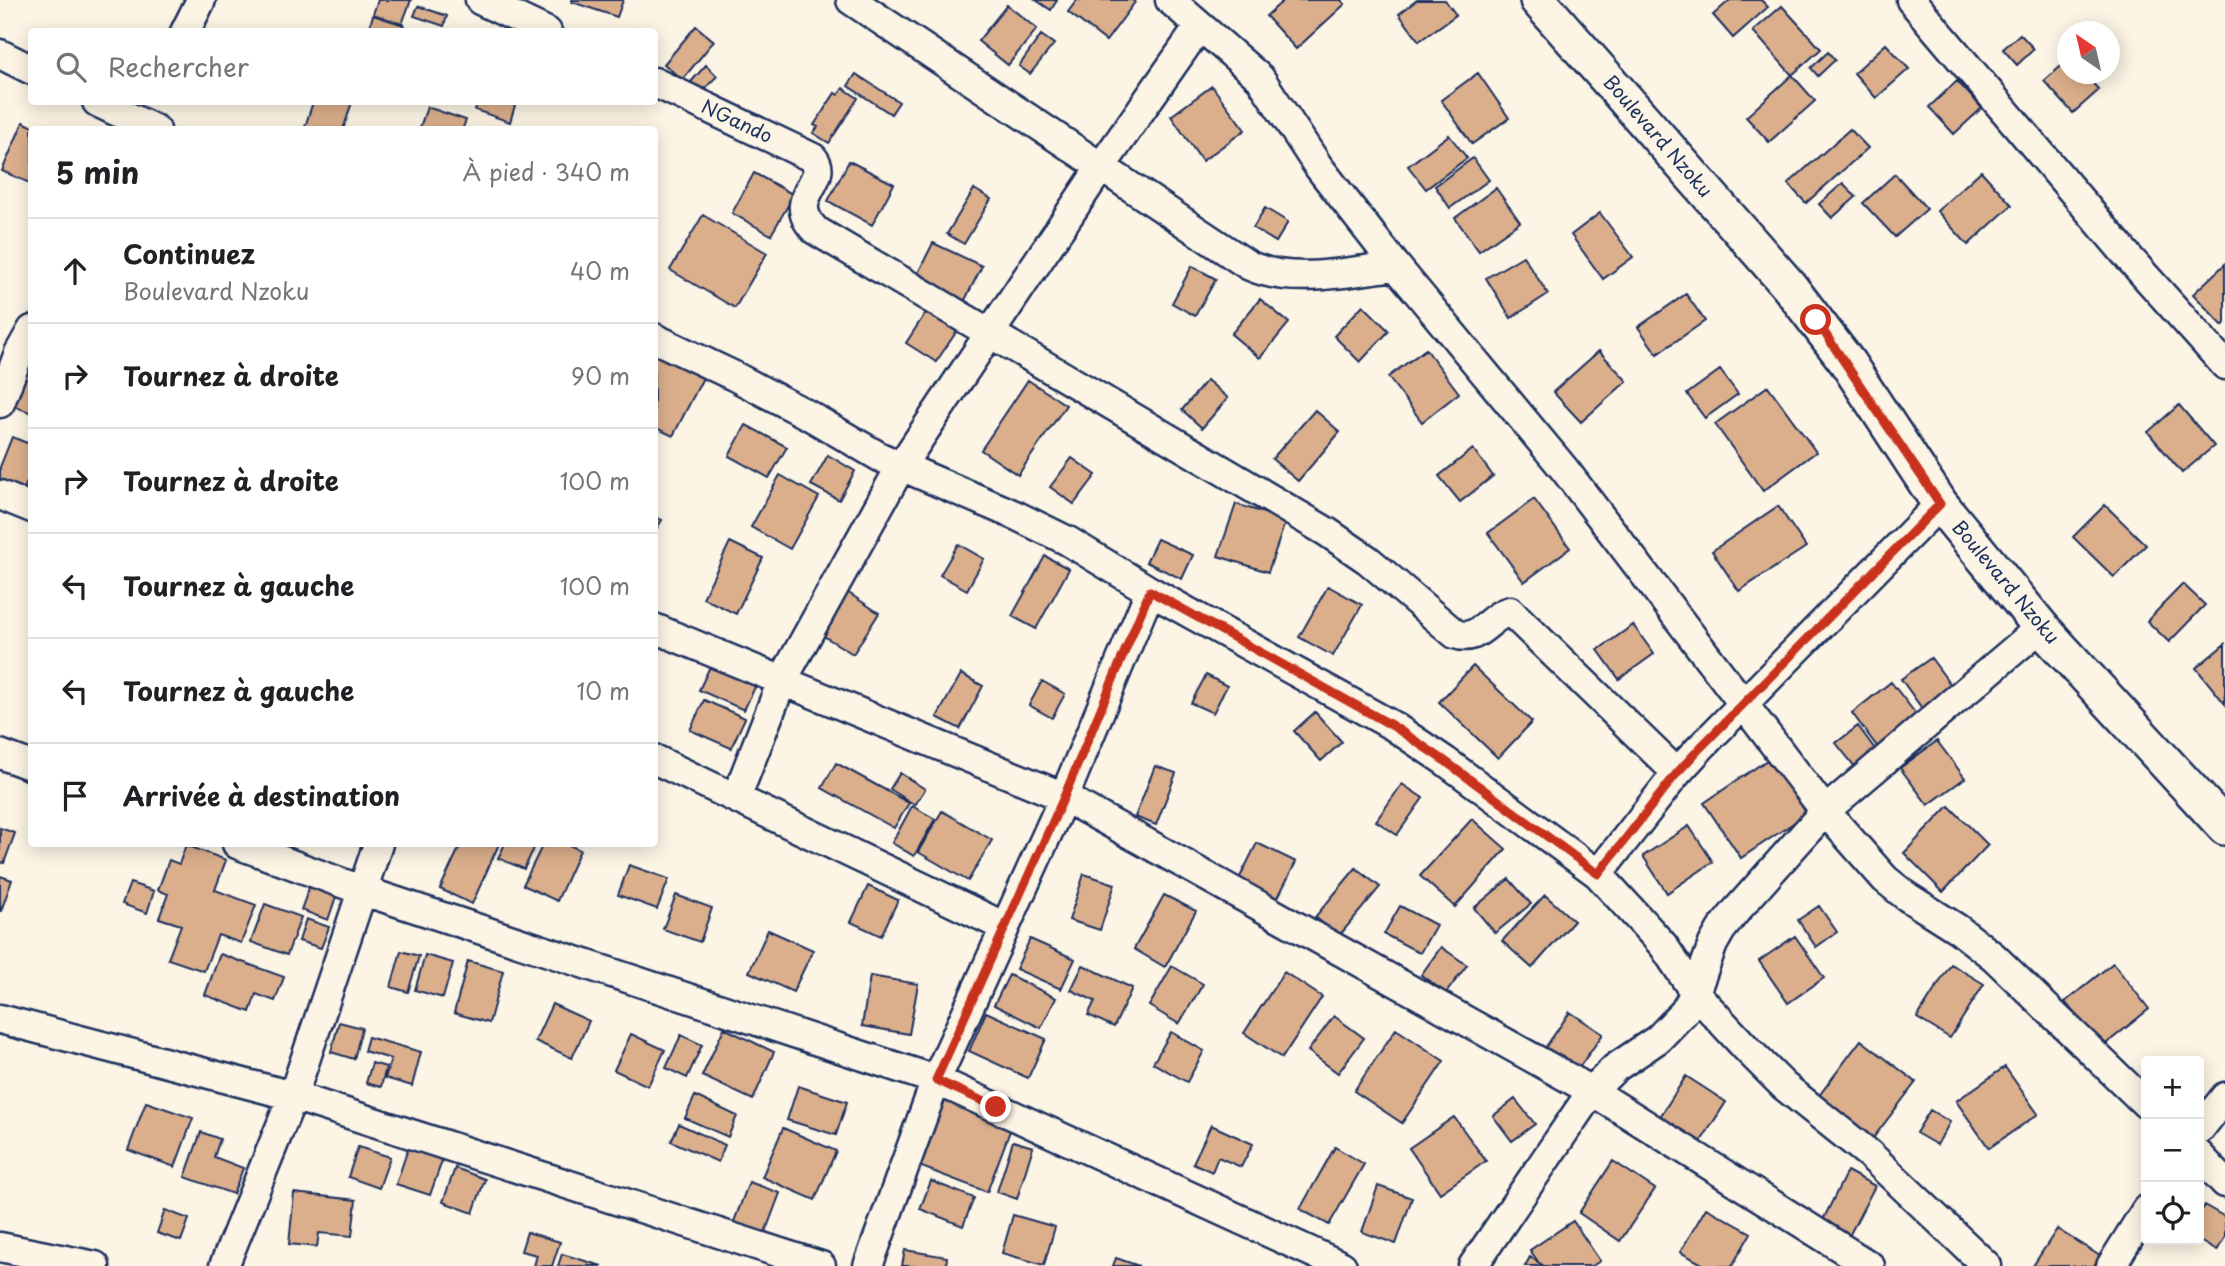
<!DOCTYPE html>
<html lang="fr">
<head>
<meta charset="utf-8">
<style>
  body { margin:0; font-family:"Playpen Sans",sans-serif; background:#f2f2f2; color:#202124 }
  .controls { position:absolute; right:21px; bottom:21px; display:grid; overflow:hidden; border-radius:7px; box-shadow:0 4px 18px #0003 }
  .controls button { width:63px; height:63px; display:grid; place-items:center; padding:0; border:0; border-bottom:2px solid #e0e0e0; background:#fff; color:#202124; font:35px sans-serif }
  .compass { position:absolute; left:2057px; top:21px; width:63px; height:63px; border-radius:50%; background:#fff; box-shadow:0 4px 18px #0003; rotate:326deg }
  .stop { position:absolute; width:21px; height:21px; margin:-16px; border:5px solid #c8321e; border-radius:50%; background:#fff }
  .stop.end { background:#c8321e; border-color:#fff; box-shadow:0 2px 7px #0008 }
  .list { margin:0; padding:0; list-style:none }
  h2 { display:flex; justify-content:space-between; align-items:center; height:91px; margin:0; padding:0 28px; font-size:30px }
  h2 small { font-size:23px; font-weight:400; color:#757577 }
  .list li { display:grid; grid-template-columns:46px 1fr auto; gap:21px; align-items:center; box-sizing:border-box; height:105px; padding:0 28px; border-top:2px solid #e0e0e0 }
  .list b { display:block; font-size:26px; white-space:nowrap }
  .list p { margin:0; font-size:23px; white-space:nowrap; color:#757577 }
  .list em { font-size:23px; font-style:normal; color:#757577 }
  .icon { flex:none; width:38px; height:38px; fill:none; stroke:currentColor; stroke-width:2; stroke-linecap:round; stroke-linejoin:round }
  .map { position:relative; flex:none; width:2225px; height:1266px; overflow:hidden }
  .search { position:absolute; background:#fff; box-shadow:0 4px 18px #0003; left:28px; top:28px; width:630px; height:77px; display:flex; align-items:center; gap:18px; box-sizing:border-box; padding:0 24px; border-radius:7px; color:#757577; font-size:26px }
  .panel { position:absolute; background:#fff; box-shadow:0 4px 18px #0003; left:28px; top:126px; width:630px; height:721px; border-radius:7px }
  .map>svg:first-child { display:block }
  .building { fill:#dbaf8c; stroke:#1b2f5e; stroke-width:2 }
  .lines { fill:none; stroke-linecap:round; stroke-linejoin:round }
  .minor-casing { stroke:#1b2f5e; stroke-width:33 }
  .tertiary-casing { stroke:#1b2f5e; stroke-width:40 }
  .minor { stroke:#fcf5e5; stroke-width:28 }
  .tertiary { stroke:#fcf5e5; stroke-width:35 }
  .route { stroke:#c8321e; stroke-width:9 }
  .labels { text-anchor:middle; stroke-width:5; stroke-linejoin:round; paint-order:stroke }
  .street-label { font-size:19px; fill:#1b2f5e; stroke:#fcf5e5 }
</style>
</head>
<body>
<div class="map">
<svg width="2225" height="1266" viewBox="0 0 2225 1266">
  <rect width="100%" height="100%" fill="#fcf5e5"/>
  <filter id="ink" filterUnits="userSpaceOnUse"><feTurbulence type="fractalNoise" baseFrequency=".0143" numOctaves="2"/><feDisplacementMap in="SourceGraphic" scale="14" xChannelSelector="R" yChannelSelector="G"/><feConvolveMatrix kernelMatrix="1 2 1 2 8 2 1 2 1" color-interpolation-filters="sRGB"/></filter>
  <g filter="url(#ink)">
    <path class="building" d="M378,0H411L402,24L373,14Z
      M572,0H623L617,17L572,2Z
      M1036,0H1057L1051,10Z
      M1077,0H1132L1135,2L1106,41L1068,12Z
      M1284,0H1341L1345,4L1296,49L1266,16Z
      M1417,0H1445L1456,15L1419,41L1399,14Z
      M1730,0H1761L1768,7L1733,38L1713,15Z
      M1007,5L1037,29L1008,65L978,41Z
      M418,6L447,16L444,26L414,16Z
      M1782,6L1821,49L1792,75L1753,31Z
      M373,15L404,25L402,32H368Z
      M696,26L714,41L682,80L664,64Z
      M2020,34L2034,49L2017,65L2003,49Z
      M1041,35L1054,44L1030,74L1019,66Z
      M1886,44L1909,69L1876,98L1854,73Z
      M1828,52L1835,60L1818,76L1811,68Z
      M2068,60V74H2084L2099,90L2073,113L2044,81Z
      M706,65L717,76L701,93L690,83Z
      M1478,73L1509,118L1472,144L1441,100Z
      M856,74L899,102L891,114L848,86Z
      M1792,75L1815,101L1769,142L1746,117Z
      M1957,81L1982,108L1954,134L1929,107Z
      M1212,86L1245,130L1202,161L1171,116Z
      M843,88L858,98L829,143L813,133L818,127L814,125L835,93L838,95Z
      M313,102H352L343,130H304Z
      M478,102H516L510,122L475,110Z
      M427,107L466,120L462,130H419Z
      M23,122L40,130H32V184L2,171Z
      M1850,129L1868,148L1806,203L1788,184Z
      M1449,135L1467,158L1426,189L1408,166Z
      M1473,158L1489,180L1450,208L1435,186Z
      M849,161L894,184L872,225L828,201Z
      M1981,171L2012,205L1968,245L1937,211Z
      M754,173L794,195L771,235L732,213Z
      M1895,174L1927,209L1895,237L1863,203Z
      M1843,183L1856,197L1832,218L1819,204Z
      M1496,188L1520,222L1479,251L1455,218Z
      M974,189L991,199L964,244L947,234Z
      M1265,208L1288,222L1276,242L1253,228Z
      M1600,213L1633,257L1603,279L1571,235Z
      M703,215L767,253L735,308L670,270Z
      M933,243L982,266L963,304L914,281Z
      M1523,256L1548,294L1511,318L1486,278Z
      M2225,264V323L2223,326L2193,294Z
      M1192,266L1216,279L1195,316L1172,303Z
      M1686,294L1705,321L1657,354L1638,327Z
      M1260,299L1289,323L1260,358L1231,334Z
      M1363,305L1389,331L1360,362L1334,336Z
      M930,306L961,325L936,362L906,343Z
      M658,348L706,372L673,436L654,427V355Z
      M1426,349L1459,393L1422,422L1388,377Z
      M1599,351L1627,381L1581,422L1553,392Z
      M1720,370L1738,394L1705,418L1687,394Z
      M22,377L32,381V413L11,405Z
      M1028,380L1066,405L1018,475L981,450Z
      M1207,380L1228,398L1202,428L1182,410Z
      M1768,386L1816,452L1763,491L1715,424Z
      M2179,405L2214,446L2182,473L2148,432Z
      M1315,410L1340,432L1298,481L1272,459Z
      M746,425L787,447L769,478L729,456Z
      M12,437L32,445V471L24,489L0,479V467Z
      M1473,449L1493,476L1460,502L1439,476Z
      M828,455L855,471L839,500L811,485Z
      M1072,458L1096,475L1074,504L1050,487Z
      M780,475L819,497L790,549L751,527Z
      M1534,499L1570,548L1524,582L1488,533Z
      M1236,504L1286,520L1268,572L1218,556Z
      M2105,505L2146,545L2114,577L2073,537Z
      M1778,506L1806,547L1739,591L1712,551Z
      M654,517L662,520L654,533Z
      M1157,539L1193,555L1182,579L1146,562Z
      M730,542L763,558L736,614L703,598Z
      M958,544L984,559L967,590L940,575Z
      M1045,556L1069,569L1036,629L1012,616Z
      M2183,584L2205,605L2169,642L2147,621Z
      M1328,586L1362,605L1333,656L1299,637Z
      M844,590L879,613L853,654L817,632Z
      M1633,625L1654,654L1619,679L1598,650Z
      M2225,644V704L2196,668Z
      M1931,658L1956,692L1926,714L1901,679Z
      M713,660L758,681L744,710L699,690Z
      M1473,666L1532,722L1498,758L1439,702Z
      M961,674L983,686L960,729L937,717Z
      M1206,675L1227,686L1213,713L1191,703Z
      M1042,681L1065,694L1052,718L1029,705Z
      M1891,682L1919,718L1879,749L1852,713Z
      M704,700L745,718L731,748L690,730Z
      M1315,712L1342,742L1321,761L1294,731Z
      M1858,726L1877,752L1856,768L1836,743Z
      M1937,741L1965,778L1928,805L1900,768Z
      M1770,758L1807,814L1741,858L1704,803Z
      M836,763L909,803L894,828L822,788Z
      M1155,766L1176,773L1156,825L1135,817Z
      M900,773L925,789L915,805L890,789Z
      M1402,784L1423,798L1397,835L1376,821Z
      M912,806L935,819L914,856L892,843Z
      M1949,806L1988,845L1943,892L1904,853Z
      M942,811L992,840L968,881L918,852Z
      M1472,819L1506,849L1455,907L1420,876Z
      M1689,826L1713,862L1667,893L1643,856Z
      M0,828L15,833L4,863L0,862Z
      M1257,843L1296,862L1272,909L1234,889Z
      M461,844H499L472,904L440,889Z
      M505,844H536L524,869L498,858Z
      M543,844H567L580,850L557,901L523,885Z
      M186,845L226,860L215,890L256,905L241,943L218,935L204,971L168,959L181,925L159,918L168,894L158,890L169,860L179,864Z
      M629,865L669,879L657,909L618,895Z
      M1356,868L1380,887L1339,936L1315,917Z
      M1084,874L1115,884L1100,930L1069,920Z
      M0,876L12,880L1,911H0Z
      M1509,879L1531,904L1495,933L1474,908Z
      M311,882L338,891L328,920L301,910Z
      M130,883L154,891L147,913L122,904Z
      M868,886L898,900L881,936L851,922Z
      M676,895L712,908L700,942L663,929Z
      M1164,895L1196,911L1165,967L1134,949Z
      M1545,895L1574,921L1532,968L1502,941Z
      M265,904L301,917L287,955L251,942Z
      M1400,906L1436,925L1420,953L1384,934Z
      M1819,906L1837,932L1816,947L1798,920Z
      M306,919L329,927L321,948L299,941Z
      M768,930L813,950L793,992L749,972Z
      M1795,936L1824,978L1788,1003L1759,961Z
      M1030,939L1075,959L1061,989L1016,969Z
      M1441,947L1467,965L1446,993L1421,975Z
      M401,951L419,956L408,992L391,987Z
      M220,954L284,977L275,1001L256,994L250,1012L205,995Z
      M425,955L453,963L443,998L415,990Z
      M468,961L503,971L489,1023L454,1013Z
      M2113,963L2149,1009L2102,1047L2065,1002Z
      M1951,964L1984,984L1950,1038L1917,1018Z
      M1083,965L1132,988L1114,1027L1088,1015L1095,1001L1071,990Z
      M1172,966L1203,984L1179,1024L1149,1006Z
      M1284,972L1322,997L1282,1058L1244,1033Z
      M1009,975L1056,998L1041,1028L994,1005Z
      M870,976L918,984L909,1034L862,1026Z
      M552,1004L589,1021L572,1058L535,1041Z
      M986,1012L1046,1039L1028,1078L969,1051Z
      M1570,1012L1603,1034L1575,1073L1543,1051Z
      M1334,1016L1364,1038L1338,1073L1308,1051Z
      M339,1022L362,1028L354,1059L331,1052Z
      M724,1028L774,1052L753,1100L702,1076Z
      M1396,1029L1444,1061L1402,1123L1354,1091Z
      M1171,1032L1204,1051L1187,1082L1153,1063Z
      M631,1034L665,1050L648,1086L614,1070Z
      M681,1035L702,1045L687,1078L666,1068Z
      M368,1037L421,1052L412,1086L385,1078L391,1059L364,1051Z
      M1861,1040L1916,1082L1870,1142L1815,1101Z
      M372,1063L386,1067L381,1087L366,1083Z
      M2005,1067L2038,1114L1989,1148L1956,1101Z
      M1686,1076L1726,1102L1698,1146L1658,1120Z
      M798,1086L847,1102L836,1135L787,1120Z
      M946,1095L1014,1120L987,1192L919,1166Z
      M695,1096L737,1116L728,1137L685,1118Z
      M1515,1099L1535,1124L1512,1141L1493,1116Z
      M146,1102L193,1118L175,1167L128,1150Z
      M1930,1110L1950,1122L1937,1145L1916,1133Z
      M1454,1117L1486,1161L1440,1193L1409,1148Z
      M679,1124L725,1145L718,1162L671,1141Z
      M1211,1125L1253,1144L1241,1167L1218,1157L1212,1172L1193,1163Z
      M783,1128L836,1151L815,1200L762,1177Z
      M201,1132L220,1139L214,1157L243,1168L233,1194L185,1177Z
      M1013,1141L1033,1147L1017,1199L997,1192Z
      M409,1146L443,1158L430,1195L396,1184Z
      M358,1147L390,1157L379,1188L348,1177Z
      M1335,1147L1364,1164L1329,1225L1300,1209Z
      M1613,1161L1655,1189L1620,1241L1579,1213Z
      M455,1168L485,1179L473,1213L443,1202Z
      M1847,1171L1875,1186L1848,1238L1821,1224Z
      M931,1181L974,1198L963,1226L920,1209Z
      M749,1182L780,1193L763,1238L732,1227Z
      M1378,1186L1412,1198L1396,1244L1362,1232Z
      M294,1193L356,1200L352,1236L319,1233L317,1247L289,1244Z
      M2204,1205L2225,1217V1237L2217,1251L2198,1240L2199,1214Z
      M1706,1208L1751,1233L1732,1266H1706L1680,1252Z
      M165,1210L189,1219L181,1241L157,1233Z
      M1013,1215L1055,1227L1044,1265L1002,1253Z
      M1573,1221L1600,1261L1592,1266H1541L1530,1250Z
      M2057,1229L2100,1256L2094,1266H2033Z
      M527,1232L560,1242L552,1266H534L537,1255L521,1251Z
      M905,1250L947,1257L946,1266H902Z
      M562,1254L602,1266H558Z
      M1530,1257L1544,1266H1525Z
      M1116,1258L1139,1266H1113Z"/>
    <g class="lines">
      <g class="minor-casing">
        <path id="minor" d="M480,0L547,32
          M851,0L1248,265C1292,286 1349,271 1396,266
          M1170,0L1260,78L1318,166L1396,266L1565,470L1825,811L1885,879L1906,896L1958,929L1994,957L2146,1104
          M1911,0L2130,259L2225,365
          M185,32L201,0
          M0,54L32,70
          M654,82L813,158C832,180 783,197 815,230L1327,532L1368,560L1455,634C1480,643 1488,616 1510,611L1677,773
          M97,102L156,130
          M654,338L734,376L810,416L880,457L1017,516L1068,541L1150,591L1393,726L1445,761L1598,874L1663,945L1695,993L1747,1049L1784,1086L1869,1154L1987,1266
          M0,403L19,353L32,330
          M0,495L32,508
          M654,628L1064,797L1592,1091L1870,1266
          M0,754L32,766
          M654,759L1005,927
          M736,798L782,681L901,466L1101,167L1199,27
          M237,844L361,890L936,1080L1342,1266
          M1598,874L1677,773L1700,748L1940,504
          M0,1019L293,1096L821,1266
          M2199,1130L2225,1097
          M2199,1155L2225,1183
          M0,1247L95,1266
          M224,1266L293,1096L378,844
          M868,1266L936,1080L1064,797L1150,591
          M1473,1266L1592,1091L1615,1068L1658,1039L1684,1012L1695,993L1713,944L1721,930L1736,911L1825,811L2041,627
          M2111,1266L2146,1210"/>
      </g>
      <g class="tertiary-casing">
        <path id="tertiary" d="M1538,0L1789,286L1847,362L1940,504L2041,627L2225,827"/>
      </g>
      <use href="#minor" class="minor"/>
      <use href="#tertiary" class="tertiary"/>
    </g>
  </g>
  <g class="lines" filter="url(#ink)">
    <path class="route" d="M996,1107L936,1080L1064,797L1150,591L1393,726L1445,761L1598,874L1677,773L1700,748L1940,504L1816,320"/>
  </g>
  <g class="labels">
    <g class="street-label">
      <text transform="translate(737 121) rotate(25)" y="7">NGando</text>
      <text transform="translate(1658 136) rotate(49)" y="7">Boulevard Nzoku</text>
      <text transform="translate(2006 582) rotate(50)" y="7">Boulevard Nzoku</text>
    </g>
  </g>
</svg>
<div class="controls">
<button>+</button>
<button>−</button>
<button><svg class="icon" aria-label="locate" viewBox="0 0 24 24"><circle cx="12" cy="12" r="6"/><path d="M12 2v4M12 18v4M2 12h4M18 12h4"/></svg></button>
</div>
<svg class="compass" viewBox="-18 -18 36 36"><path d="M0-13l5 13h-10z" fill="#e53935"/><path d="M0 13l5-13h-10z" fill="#757577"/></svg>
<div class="stop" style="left:1816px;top:320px"></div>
<div class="stop end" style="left:996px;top:1107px"></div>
<div class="search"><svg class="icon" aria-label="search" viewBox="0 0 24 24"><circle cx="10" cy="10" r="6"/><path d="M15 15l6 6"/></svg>Rechercher</div>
<section class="panel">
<h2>5 min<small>À pied · 340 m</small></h2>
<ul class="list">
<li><svg class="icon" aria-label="ahead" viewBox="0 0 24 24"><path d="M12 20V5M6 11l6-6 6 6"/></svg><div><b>Continuez</b><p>Boulevard Nzoku</p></div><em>40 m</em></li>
<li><svg class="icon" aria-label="right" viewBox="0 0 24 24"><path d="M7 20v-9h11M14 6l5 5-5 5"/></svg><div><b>Tournez à droite</b></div><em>90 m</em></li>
<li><svg class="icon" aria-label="right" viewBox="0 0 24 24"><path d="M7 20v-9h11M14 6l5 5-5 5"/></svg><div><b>Tournez à droite</b></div><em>100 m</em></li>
<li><svg class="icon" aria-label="left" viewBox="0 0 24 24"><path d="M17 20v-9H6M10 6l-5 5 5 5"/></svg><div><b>Tournez à gauche</b></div><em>100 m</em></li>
<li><svg class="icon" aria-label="left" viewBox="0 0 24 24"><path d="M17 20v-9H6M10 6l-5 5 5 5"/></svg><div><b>Tournez à gauche</b></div><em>10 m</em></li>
<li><svg class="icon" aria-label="arrive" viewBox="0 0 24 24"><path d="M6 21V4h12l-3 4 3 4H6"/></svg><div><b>Arrivée à destination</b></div></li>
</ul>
</section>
</div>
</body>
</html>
